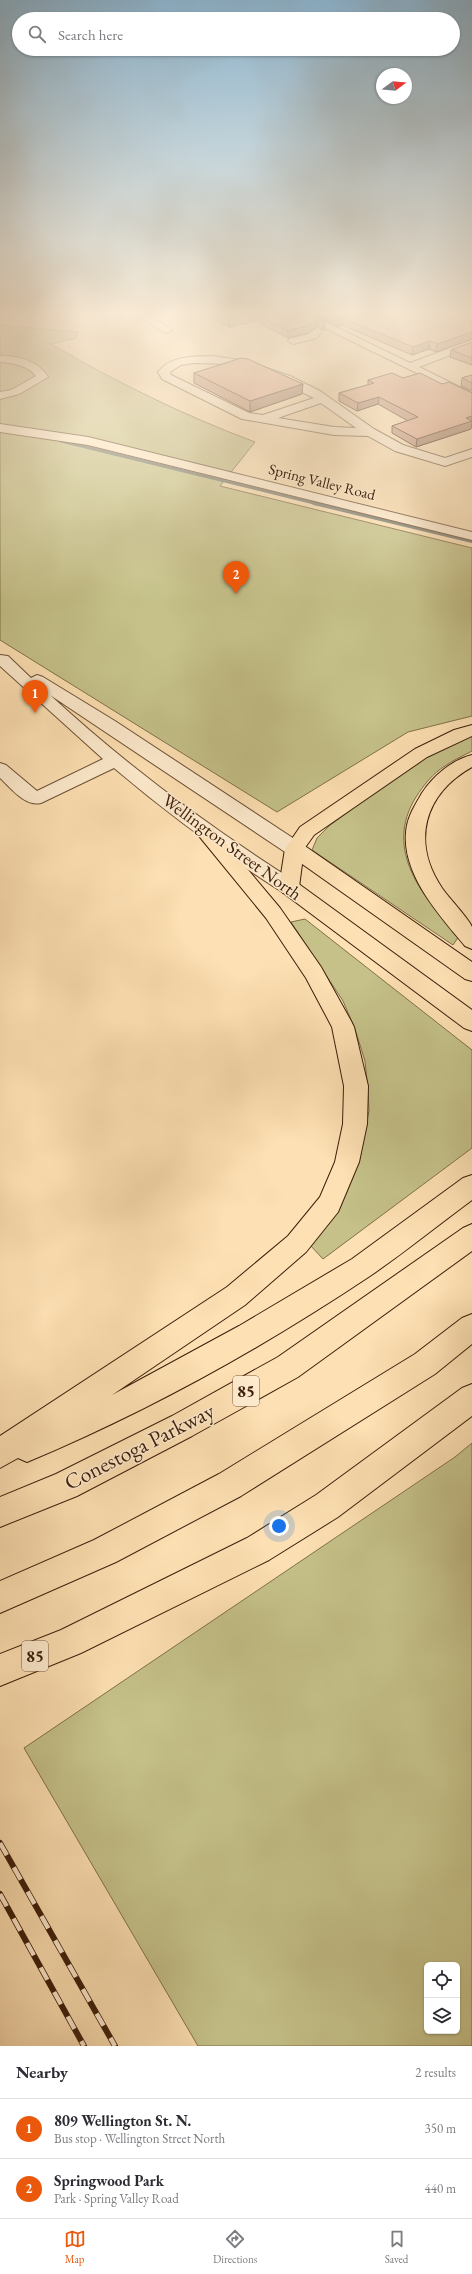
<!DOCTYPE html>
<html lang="en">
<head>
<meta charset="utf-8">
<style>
  body { margin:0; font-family:"EB Garamond",serif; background:#f2f2f3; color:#2b2b33 }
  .controls { position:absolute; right:12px; bottom:12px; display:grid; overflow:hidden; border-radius:6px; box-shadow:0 1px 3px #0004 }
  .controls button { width:36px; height:36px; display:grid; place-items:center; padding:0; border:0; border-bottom:1px solid #e1e1e2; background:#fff; color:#2b2b33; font:20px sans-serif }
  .compass { position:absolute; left:376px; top:68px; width:36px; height:36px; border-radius:50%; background:#fff; box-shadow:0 1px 3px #0004; rotate:74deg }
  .you { position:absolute; left:279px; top:1526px; width:14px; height:14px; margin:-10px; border:3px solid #fff; border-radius:50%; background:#1a73e8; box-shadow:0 0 0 6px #1a73e833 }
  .badge { display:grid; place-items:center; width:26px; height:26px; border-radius:50%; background:#ea580c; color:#fff; font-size:13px; font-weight:700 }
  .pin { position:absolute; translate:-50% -33px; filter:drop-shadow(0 1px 2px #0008) }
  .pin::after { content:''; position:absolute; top:21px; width:14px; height:12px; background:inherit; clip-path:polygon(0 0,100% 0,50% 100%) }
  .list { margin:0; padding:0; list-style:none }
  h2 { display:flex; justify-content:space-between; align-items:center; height:52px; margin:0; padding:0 16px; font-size:17px }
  h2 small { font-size:13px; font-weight:400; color:#7c7c81 }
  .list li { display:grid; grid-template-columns:26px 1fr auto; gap:12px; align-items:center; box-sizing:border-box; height:60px; padding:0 16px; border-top:1px solid #e1e1e2 }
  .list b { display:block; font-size:15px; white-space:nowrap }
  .list p { margin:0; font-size:13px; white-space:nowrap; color:#7c7c81 }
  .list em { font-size:13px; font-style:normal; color:#7c7c81 }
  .icon { flex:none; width:22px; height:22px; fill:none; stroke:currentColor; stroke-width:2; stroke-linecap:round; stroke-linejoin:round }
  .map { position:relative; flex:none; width:472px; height:2046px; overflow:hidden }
  .search { position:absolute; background:#fff; box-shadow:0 1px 3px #0004; left:12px; right:12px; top:12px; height:44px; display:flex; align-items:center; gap:10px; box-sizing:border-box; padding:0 14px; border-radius:22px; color:#7c7c81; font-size:15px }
  .sheet { height:172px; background:#fff }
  nav { display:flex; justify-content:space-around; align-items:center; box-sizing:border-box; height:56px; border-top:1px solid #e1e1e2; background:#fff; font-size:11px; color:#7c7c81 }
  nav a { display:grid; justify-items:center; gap:2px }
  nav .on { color:#ea580c }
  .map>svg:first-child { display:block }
  .green { fill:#c5c189; stroke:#80704a; fill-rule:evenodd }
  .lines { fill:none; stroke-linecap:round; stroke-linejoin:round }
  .stream-far1 { stroke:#797c71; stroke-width:3 }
  .stream { stroke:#797c71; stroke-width:4 }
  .minor-casing { stroke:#6c4e34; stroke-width:2 }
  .major-casing { stroke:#3c1e0a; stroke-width:2 }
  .highway-casing { stroke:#3c1e0a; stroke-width:2 }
  .minor { fill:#feebce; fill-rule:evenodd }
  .major { fill:#fde0b3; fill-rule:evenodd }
  .highway { fill:#fde0b3; fill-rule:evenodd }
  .rail-casing { stroke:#3c1e0a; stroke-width:6 }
  .rail { stroke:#feebce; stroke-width:4.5; stroke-dasharray:14; stroke-linecap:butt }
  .wall { fill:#bf8a72; stroke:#3c1e0a }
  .shaded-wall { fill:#9b715c; stroke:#3c1e0a }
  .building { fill:#dea184; stroke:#3c1e0a }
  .labels { text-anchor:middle; stroke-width:3; stroke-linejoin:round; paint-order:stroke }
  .far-street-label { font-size:15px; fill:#3c1e0a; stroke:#feebce }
  .shield { fill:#feebce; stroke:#765c45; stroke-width:1 }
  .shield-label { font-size:17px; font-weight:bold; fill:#3c1e0a }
  .street-label { font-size:18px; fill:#3c1e0a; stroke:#feebce }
  .near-street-label { font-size:22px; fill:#3c1e0a; stroke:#feebce }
</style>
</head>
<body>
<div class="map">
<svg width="472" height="2046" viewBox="0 0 472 2046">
  <rect width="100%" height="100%" fill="#fde0b3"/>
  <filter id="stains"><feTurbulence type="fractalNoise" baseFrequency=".005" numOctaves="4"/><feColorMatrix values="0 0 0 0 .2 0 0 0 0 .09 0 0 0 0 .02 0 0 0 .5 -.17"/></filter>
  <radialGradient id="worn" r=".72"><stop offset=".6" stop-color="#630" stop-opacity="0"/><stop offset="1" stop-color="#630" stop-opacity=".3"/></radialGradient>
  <path class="green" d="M0,325L78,332L76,338L51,344C116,382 185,416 255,442L220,486L472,548V716L408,732L277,812L0,640Z
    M472,735V751C463,756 453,760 445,766C433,773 423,786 416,797C383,850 423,898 459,936L453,945L312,850L317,838L329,826L421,758Z
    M305,919L472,1050V1148L323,1259L310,1245L359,1162L369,1111L368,1090L365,1061L355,1029L343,1001L291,922Z
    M472,1443V2046H198L24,1748L455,1457ZM427,1965H457V2031H427Z"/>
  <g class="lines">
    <path class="stream-far1" d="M61,441L318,504"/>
    <path class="stream" d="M314,503L472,541"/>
    <g class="minor-casing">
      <path id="minor" d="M137,315H149L172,330L167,333L163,332Z
        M298,315H311L410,363L472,340V347L419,367L472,393V400Z
        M317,328L322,331L317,338L293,344L288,341L289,339L309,334Z
        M0,356C19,356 37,360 48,377L19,394L0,399V392L11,390L36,376C27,365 13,363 0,362Z
        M212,356L247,361L290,376L320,391L374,429L403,445L445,458L472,449V457L445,466L395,451L368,436L334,435L242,419L162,379L158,372C171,355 193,357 212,356ZM194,363L228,364L254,369L314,398L263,415L249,413L171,375L170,372L181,365ZM321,403L356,428L334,427L278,418Z
        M0,424L88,437L472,532V540L88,445L0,432Z
        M0,655L8,656L31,678L37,675L43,677L115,721L302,844L305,849L302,854L295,855L288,854L50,695C126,765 209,827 296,882L299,887L296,892L289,894L282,892C223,854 167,813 114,768L41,803C25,807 11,788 0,778V763L6,765L37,791L103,759L0,666Z"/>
    </g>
    <g class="major-casing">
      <path id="major" d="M295,843L302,844L472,962V981L465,979L288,854L285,849L288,844Z
        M289,880L296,882L472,1010V1031L464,1028L282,892L279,887L282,882Z"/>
    </g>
    <g class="highway-casing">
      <path id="highway" d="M472,725V736L427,757L314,835L304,849L299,887L296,892L289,894L282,892L279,887L285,849L300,827L415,749L454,730Z
        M472,755V767C424,794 411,842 442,888C448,897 470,920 472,927C472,933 472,942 472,949L465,946C440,916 402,875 406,832C407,817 415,805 422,793C433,776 452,760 472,755Z
        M206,826L213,828L280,908L321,967L351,1021L354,1027L368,1086L367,1124L359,1162L338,1212L306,1252L245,1305L112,1395L239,1326L352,1259L463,1178L472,1175V1200C438,1225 405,1252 370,1276C262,1348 147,1412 27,1462L18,1458L0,1468V1436L227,1287L288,1236L320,1197L335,1162L343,1124L344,1086L332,1027L306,978L266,918L199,836L197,832L199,828Z
        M472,1224V1251L298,1377L192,1436L77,1496L0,1527V1497L56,1474L172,1416L278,1357L463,1228Z
        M472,1314V1344L435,1374L241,1496L116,1562L0,1613V1581L94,1540L219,1474L415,1354L462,1318Z
        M472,1384V1416L338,1517L269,1560L81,1653L0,1686V1654L61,1630L247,1538L316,1495L462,1388Z"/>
    </g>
    <use href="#minor" class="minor"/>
    <use href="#major" class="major"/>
    <use href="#highway" class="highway"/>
    <g class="rail-casing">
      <path id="rail" d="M0,1843L115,2046
        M0,1894L84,2046"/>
    </g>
    <use href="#rail" class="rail"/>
  </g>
  <path class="wall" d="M208,315H310L325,322L324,330L317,326L308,333L288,338L256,321L229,327Z
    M314,315H472L436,352L429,349L412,355L342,325L338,326Z
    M472,342V365L450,357L451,350Z
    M194,373L302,394L250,412L194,383Z
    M472,375V391L461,386L462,378Z
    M403,378L442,384L471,429L416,447L392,433V426L408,421L378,404L357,411L339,401V393L368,385V380Z"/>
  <path class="shaded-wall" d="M251,315H256V321L229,327V320Z
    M342,318V325L338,326V319Z
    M317,319V326L308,333L288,338V331Z
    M472,332V339L436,352L437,344Z
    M430,341L429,349L412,355L413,347Z
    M303,384L302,394L250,412V401Z
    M379,397L378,404L357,411L358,403Z
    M472,416V423L471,429L416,447L417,439L466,418Z"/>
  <path class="building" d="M220,315H251L229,320Z
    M259,315H310L325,322L317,319L309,325L288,331Z
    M330,315H472V332L437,344L430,341L413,347L342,318L338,319Z
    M472,342V358L451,350Z
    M241,358L248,359L303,384L250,401L194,373Z
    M392,373L403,378L420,373L442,384L449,382L472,393V416L466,418L472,421L417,439L392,426L418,417L379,397L358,403L339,393L374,383L368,380Z
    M472,375V383L462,378Z"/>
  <linearGradient id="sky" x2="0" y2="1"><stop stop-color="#8cb7d4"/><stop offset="0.52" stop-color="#fef1dd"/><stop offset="1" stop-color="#fef1dd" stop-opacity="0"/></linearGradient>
  <rect width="472" height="602" fill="url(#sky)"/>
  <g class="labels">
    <g class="far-street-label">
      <text transform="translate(322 482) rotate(14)" y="5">Spring Valley Road</text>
    </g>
    <g class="shield">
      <rect x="233" y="1376" width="26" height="30" rx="3"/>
      <rect x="22" y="1641" width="26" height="30" rx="3"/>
    </g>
    <g class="shield-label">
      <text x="246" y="1397">85</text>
      <text x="35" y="1662">85</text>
    </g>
    <g class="street-label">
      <text transform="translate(232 847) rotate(36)" y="6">Wellington Street North</text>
    </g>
    <g class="near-street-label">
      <text transform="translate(139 1446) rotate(-27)" y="8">Conestoga Parkway</text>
    </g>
  </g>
  <rect width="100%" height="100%" filter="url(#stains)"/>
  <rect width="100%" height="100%" fill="url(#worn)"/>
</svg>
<div class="controls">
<button><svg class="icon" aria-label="locate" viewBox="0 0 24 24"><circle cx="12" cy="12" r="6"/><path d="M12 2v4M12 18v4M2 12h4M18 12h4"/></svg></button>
<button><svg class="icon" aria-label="layers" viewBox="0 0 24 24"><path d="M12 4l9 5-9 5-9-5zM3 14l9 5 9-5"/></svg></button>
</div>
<svg class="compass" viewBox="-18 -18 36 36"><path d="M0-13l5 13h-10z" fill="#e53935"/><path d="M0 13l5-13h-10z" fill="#7c7c81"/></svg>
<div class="you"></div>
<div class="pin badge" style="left:35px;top:713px">1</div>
<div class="pin badge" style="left:236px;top:594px">2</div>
<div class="search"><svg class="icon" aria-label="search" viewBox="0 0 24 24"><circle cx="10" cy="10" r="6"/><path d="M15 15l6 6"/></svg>Search here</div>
</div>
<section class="sheet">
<h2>Nearby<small>2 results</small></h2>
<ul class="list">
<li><span class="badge">1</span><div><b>809 Wellington St. N.</b><p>Bus stop · Wellington Street North</p></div><em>350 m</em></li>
<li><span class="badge">2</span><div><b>Springwood Park</b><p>Park · Spring Valley Road</p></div><em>440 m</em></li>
</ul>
</section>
<nav>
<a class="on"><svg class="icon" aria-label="map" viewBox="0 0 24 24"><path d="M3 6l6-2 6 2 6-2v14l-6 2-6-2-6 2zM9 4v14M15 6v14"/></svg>Map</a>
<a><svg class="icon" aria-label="directions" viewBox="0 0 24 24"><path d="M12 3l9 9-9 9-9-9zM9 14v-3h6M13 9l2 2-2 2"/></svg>Directions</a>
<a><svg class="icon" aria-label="saved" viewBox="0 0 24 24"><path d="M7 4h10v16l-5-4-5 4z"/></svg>Saved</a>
</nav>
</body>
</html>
